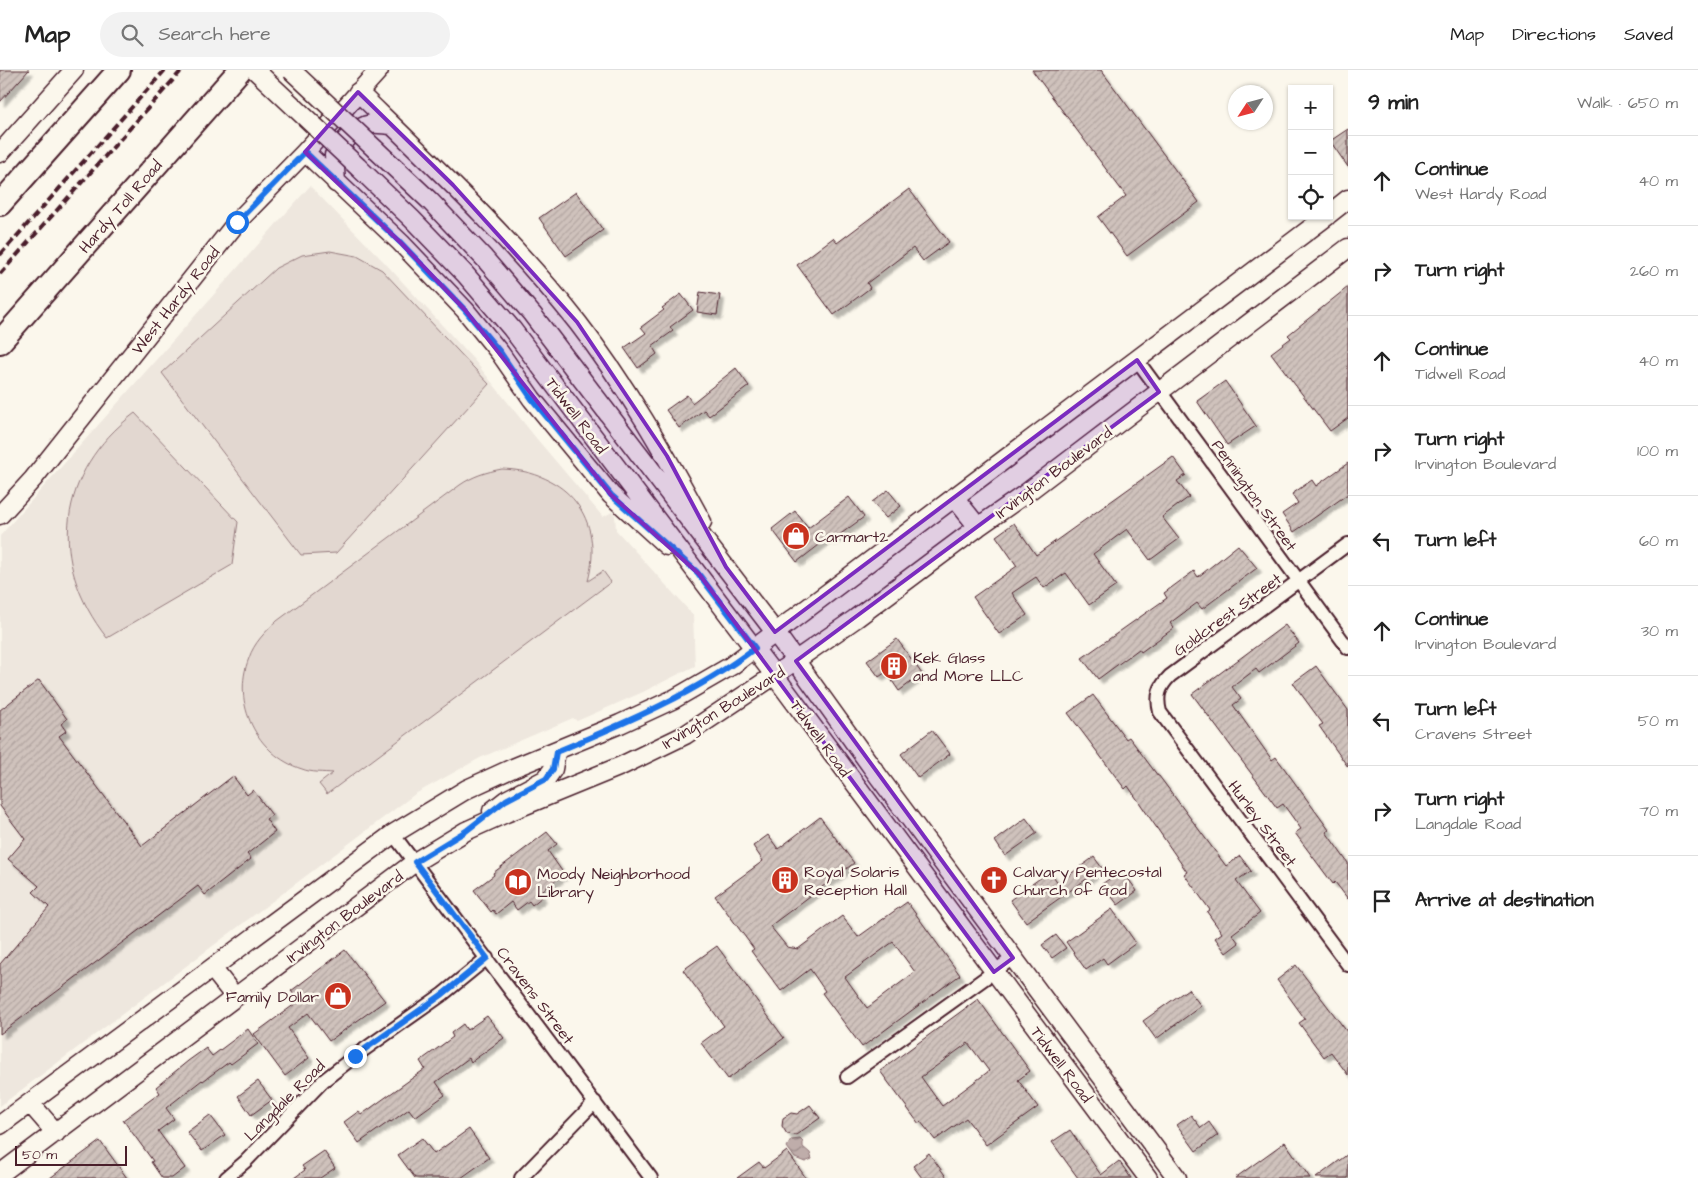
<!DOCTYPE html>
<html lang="en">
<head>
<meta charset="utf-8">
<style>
  body { margin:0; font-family:"Architects Daughter",sans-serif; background:#f2f2f2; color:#222 }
  .controls { position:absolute; right:15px; top:15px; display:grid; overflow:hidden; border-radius:0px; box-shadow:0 1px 4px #0004 }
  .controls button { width:45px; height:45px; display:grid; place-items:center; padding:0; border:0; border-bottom:1px solid #e0e0e0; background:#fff; color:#222; font:25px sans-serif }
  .compass { position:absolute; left:1228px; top:15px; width:45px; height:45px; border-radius:50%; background:#fff; box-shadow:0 1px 4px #0004; rotate:234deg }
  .scale { position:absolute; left:15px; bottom:12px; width:112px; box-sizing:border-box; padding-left:5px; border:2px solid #4a1f2b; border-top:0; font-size:14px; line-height:18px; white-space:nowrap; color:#4a1f2b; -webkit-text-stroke:4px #fbf7ec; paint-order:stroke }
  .stop { position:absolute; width:15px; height:15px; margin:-11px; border:4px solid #1a73e8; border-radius:50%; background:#fff }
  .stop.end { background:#1a73e8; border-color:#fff; box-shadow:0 1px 5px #0008 }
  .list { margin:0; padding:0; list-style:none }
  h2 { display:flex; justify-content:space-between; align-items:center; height:65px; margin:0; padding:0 20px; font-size:21px }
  h2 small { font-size:16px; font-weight:400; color:#767676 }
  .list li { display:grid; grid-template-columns:32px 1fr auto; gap:15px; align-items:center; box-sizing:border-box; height:90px; padding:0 20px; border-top:1px solid #e0e0e0 }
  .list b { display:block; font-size:19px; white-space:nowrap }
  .list p { margin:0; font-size:16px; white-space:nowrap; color:#767676 }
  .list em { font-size:16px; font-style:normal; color:#767676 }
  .icon { flex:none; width:28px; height:28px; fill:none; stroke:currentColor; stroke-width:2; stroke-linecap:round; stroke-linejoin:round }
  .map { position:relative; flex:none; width:1348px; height:1108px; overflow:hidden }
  header { display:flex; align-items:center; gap:30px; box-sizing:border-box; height:70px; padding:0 25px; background:#fff; border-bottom:1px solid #e0e0e0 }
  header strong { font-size:24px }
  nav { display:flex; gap:28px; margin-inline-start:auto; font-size:18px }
  .search { width:350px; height:45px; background:#f2f2f2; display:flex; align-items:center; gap:12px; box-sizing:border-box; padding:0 18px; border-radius:28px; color:#767676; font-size:19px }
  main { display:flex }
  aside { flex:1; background:#fff }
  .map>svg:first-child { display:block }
  .built { fill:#eee7de }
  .pitch { fill:#e2d7d0; stroke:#967b7e }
  .water { fill:url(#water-waves); stroke:#907477 }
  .building { fill:url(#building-hatch); stroke:#4a1f2b; fill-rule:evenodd; filter:url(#shadow) }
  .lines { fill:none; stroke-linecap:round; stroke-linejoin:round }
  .minor-casing { stroke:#4a1f2b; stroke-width:16 }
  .secondary-casing { stroke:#4a1f2b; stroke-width:21 }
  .motorway-casing { stroke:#4a1f2b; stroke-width:26 }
  .minor { stroke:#fbf7ec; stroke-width:12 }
  .secondary { stroke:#fbf7ec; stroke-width:18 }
  .motorway { stroke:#fbf7ec; stroke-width:22 }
  .rail { stroke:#4a1f2b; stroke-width:4; stroke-dasharray:8 4; stroke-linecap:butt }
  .secondary-bridge-casing { stroke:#4a1f2b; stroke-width:21; stroke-linecap:butt }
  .secondary-bridge { stroke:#fbf7ec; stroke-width:18 }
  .route { stroke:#1a73e8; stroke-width:6 }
  .marked { fill:#7b2cbf; fill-opacity:0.2; stroke:#7b2cbf; stroke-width:4; stroke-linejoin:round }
  .labels { text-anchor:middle; stroke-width:5; stroke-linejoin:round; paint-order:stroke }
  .street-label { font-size:16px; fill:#4a1f2b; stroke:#fbf7ec }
  .poi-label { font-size:16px; fill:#4a1f2b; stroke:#fbf7ec; text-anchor:start }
</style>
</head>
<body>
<header>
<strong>Map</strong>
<div class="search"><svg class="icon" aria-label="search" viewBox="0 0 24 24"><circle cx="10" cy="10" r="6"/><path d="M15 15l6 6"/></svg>Search here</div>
<nav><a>Map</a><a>Directions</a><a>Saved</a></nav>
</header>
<main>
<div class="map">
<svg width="1348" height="1108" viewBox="0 0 1348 1108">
  <defs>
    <pattern id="water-waves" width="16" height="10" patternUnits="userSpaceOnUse" patternTransform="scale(1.25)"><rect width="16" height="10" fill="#bfadaa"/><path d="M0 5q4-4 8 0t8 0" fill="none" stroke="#9d8c8b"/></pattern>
    <pattern id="building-hatch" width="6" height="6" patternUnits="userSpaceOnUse" patternTransform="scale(1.25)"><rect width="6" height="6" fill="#cfc2bc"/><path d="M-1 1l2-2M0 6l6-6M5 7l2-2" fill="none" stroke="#b3a6a2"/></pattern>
    <filter id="shadow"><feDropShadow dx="4.5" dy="4.5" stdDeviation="1" flood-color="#0004"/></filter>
  </defs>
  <rect width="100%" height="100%" fill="#fbf7ec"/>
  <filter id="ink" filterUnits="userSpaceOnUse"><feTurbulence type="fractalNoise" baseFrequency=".02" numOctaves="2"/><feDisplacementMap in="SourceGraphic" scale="10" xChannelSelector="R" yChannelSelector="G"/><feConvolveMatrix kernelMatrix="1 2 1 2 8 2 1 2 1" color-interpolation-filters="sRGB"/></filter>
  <g filter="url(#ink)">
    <path class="built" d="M310,116L385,193L474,290L536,368L603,447L612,442L615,445L616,460L693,545L695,596L643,622L577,651L573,648L480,688L415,724L0,1036V466Z"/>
    <path class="pitch" d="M330,181L357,186L382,200L489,314L336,483L301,485L162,303L276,198L302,185Z
      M135,343L238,452L232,495L107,568C47,492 57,401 135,343Z
      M502,399C567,401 605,448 588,511L603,501L611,512L327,724L319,714L333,703C323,702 312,703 302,699C257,685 231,633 249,588C254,573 265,562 277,551L460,415C473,406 486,402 502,399Z"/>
    <path class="water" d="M800,1069L803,1072V1077L810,1083L812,1089L805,1092L795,1088L787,1077L791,1070Z"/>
    <path class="building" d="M0,0H29L0,32Z
      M1032,0H1101L1199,132L1127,186L1098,147L1126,126Z
      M1348,59V97L1330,71Z
      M909,119L949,172L923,191L913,178L867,213L870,218L834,245L797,195L833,168L837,173Z
      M576,122L603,160L566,186L539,148Z
      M1348,217V348L1330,361L1271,283L1291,268L1288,265Z
      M700,222L720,225L717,245L697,242Z
      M681,224L693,240L670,257L673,261L652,276L657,284L638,298L624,278L646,263L641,257L664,240L662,238Z
      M736,298L749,316L709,346L704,340L679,358L666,340L687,325L692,333Z
      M1225,311L1256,356L1227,375L1197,331Z
      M1173,387L1186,405L1177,411L1189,427L1162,447L1179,469L1150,490L1127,459L1093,484L1116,516L1089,535L1066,503L1044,518L1036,507L1012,523L1027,545L999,564L973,527L1017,496L996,466L1014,453L1036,485Z
      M1348,393V424L1294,462L1282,444L1298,433L1292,424L1312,410L1316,416Z
      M888,420L901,436L886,448L872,432Z
      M849,427L864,447L831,471L828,468L797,492L772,459L795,441L808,458Z
      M1238,475L1257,498L1202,539L1197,533L1170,553L1174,558L1141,582L1139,579L1098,609L1082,588L1167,528L1164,523L1194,501L1198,507Z
      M1285,555L1299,573L1259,603L1256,599L1232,617L1241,629L1233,635L1272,690L1276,687L1329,760L1326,762L1348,793V829L1335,812L1333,814L1295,763L1301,759L1283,734L1277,738L1192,624Z
      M897,569L922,604L899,621L886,602L879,607L867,591Z
      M1316,596L1348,640V697L1319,656L1323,654L1293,613Z
      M39,610L67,649L61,654L66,661L59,666L142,776L233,706L247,725L253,720L272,745L266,749L275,762L247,784L251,789L205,825L198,816L0,964V894L49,837L33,822L39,816L8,789L25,769L0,736V640Z
      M1093,625L1126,669L1129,667L1158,706H1159L1226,796L1240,786L1251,801L1236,811L1260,843L1232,864L1239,873L1226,883L1215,868L1222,863L1207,842L1210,840L1184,804L1187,802L1128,716L1125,719L1068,643Z
      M932,660L950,684L918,708L901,684Z
      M820,747L854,793L770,856L787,877L798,879L842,846L858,867L907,832L960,905L862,977L822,923L825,921L810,899L781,921L751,881L754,879L715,826L763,791L753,776L768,765L778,779ZM893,872L915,902L867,938L845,907Z
      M1026,748L1037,763L1005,786L995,771Z
      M547,762L557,774L548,781L564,804L539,823L542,827L532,835L529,831L517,840L511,832L496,844L493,840L491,842L474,820L494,805L493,803Z
      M1094,787L1102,798L1026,852L1010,830L1050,801L1058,813Z
      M1122,800L1137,821L1118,835L1102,814Z
      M1112,839L1136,873L1107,894L1103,888L1086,900L1066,872Z
      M1056,865L1066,878L1052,888L1042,875Z
      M717,876L784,968L728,1009L701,973L724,956L683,900Z
      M345,880L385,931L329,971L308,943L288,958L309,988L285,1006L254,964L299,931L291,921Z
      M1296,895L1348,963V1005L1331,982L1324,987L1299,953L1305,949L1277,910Z
      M1188,919L1201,936L1156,969L1143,951Z
      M978,929L1030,1001L1018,1010L1038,1037L986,1075L966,1048L935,1070L921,1052L919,1054L880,1001ZM968,973L989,1001L942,1036L921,1007Z
      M487,946L504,968L471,992L469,988L436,1012L445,1025L415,1047L409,1039L391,1052L390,1051L359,1073L344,1052L359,1041L361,1045L425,999L420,991L453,967L451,963L463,954L467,960Z
      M248,959L258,974L231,994L229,992L203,1011L202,1010L166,1038L174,1049L158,1061L185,1098L172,1108H162L151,1092L153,1091L123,1050L160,1023L156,1017L188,991L206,978L212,986Z
      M258,1011L272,1030L251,1045L238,1026Z
      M810,1035L820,1048L796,1065L787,1064L782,1056L783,1048L791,1043L797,1044Z
      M210,1045L225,1065L202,1081L187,1062Z
      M1191,1045L1201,1058L1209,1052L1218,1065L1196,1081L1177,1055Z
      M469,1059L489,1088L461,1108H415L398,1085L422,1068L434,1084Z
      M1070,1060L1101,1105L1119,1091L1131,1108H1078L1052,1072Z
      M100,1071L127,1108H50Z
      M1285,1072L1310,1108H1235Z
      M324,1081L335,1098L320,1108H294L305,1100L302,1096Z
      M787,1081L806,1108H737L759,1092L764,1098Z
      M929,1083L947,1108H922L913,1096Z
      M1348,1084V1108H1316Z"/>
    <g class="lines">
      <g class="minor-casing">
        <path id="minor" d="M1137,290L1348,578
          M1348,474L1170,606C1159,617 1156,626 1160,642L1348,895
          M393,764L651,1108
          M847,1007L1013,888
          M226,1108L246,1091L323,1011L355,986L443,924L487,888
          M521,1108L595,1032"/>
      </g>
      <g class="secondary-casing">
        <path id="secondary" d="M358,22C433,95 513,170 578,253C626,315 665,383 702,452
          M375,79L430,131L484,188L532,244L775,562L879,707L1177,1108
          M305,82L401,173L465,240L500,283L532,329L611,425L667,476
          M0,83L74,0
          M358,97L412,149L465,204L512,259L775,606L1148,1108
          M336,113L334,85C343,72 355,57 371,54C378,53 385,55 392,55
          M1329,144L1348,129
          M954,427L978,457
          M0,445L33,409L237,152L305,82L379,0
          M492,741L506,730L546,709L553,699L556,682
          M212,898L235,927
          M30,1033L56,1063
          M0,1055L393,764L467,719L513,698L620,654L674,629L731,596L1327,146
          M0,1104L415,792L466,761L506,743L621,696L685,665L763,613L855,549L978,457L1025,424L1348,178"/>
      </g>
      <g class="motorway-casing">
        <path id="motorway" d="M0,134L119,0
          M0,272L240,0"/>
      </g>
      <use href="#minor" class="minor"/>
      <use href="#secondary" class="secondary"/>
      <use href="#motorway" class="motorway"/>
      <path class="rail" d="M0,185L165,0
        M0,204L182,0"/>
      <g class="secondary-bridge-casing">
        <path id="secondary-bridge" d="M255,0L358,97
          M291,0L375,79"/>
      </g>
      <use href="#secondary-bridge" class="secondary-bridge"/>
    </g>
  </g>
  <g class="lines" filter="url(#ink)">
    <path class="route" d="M237,152L305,82L401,173L465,240L500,282L532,329L611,425L697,502L755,578C695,624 625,653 556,682L553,699L546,709L506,730L466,761L415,792L487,888L443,924L355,986"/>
  </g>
  <path class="marked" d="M358,22L453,115L577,252L667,386L726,497L775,562L1137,290L1159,322L796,591L1013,888L994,902L699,504L611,425L465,240L401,173L305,82Z"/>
  <defs>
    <g id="shop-disc" transform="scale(1.4375)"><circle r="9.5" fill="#c8321e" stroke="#fbf7ec"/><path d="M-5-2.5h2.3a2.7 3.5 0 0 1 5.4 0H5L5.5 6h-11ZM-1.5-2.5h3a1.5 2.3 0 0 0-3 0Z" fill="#fff"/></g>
    <g id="building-disc" transform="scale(1.4375)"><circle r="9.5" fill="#c8321e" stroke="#fbf7ec"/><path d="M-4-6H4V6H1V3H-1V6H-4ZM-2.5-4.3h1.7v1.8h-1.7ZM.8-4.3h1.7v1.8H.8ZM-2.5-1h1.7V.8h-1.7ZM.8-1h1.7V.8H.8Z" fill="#fff"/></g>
    <g id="church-disc" transform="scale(1.4375)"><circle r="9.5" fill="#c8321e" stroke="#fbf7ec"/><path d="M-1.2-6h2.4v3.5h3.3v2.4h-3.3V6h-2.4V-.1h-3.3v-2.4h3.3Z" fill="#fff"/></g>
    <g id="library-disc" transform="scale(1.4375)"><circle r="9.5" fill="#c8321e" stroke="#fbf7ec"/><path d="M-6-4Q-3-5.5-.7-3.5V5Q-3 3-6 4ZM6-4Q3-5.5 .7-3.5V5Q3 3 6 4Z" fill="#fff"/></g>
  </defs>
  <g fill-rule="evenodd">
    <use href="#shop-disc" x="796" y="466"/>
    <use href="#building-disc" x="894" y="596"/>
    <use href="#building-disc" x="785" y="810"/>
    <use href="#church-disc" x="994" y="810"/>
    <use href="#library-disc" x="518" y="812"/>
    <use href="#shop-disc" x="338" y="926"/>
  </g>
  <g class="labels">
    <g class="street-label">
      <text transform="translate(120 136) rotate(-49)" y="6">Hardy Toll Road</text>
      <text transform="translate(175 230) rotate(-52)" y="6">West Hardy Road</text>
      <text transform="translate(577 345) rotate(53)" y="6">Tidwell Road</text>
      <text transform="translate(1053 402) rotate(-37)" y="6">Irvington Boulevard</text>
      <text transform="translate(1255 425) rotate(54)" y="6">Pennington Street</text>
      <text transform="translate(1227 544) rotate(-36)" y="6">Goldcrest Street</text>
      <text transform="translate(723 637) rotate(-32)" y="6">Irvington Boulevard</text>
      <text transform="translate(821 668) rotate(54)" y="6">Tidwell Road</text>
      <text transform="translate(1263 753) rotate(53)" y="6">Hurley Street</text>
      <text transform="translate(344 846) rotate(-37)" y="6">Irvington Boulevard</text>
      <text transform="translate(536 925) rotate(53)" y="6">Cravens Street</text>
      <text transform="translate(1062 994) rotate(53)" y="6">Tidwell Road</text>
      <text transform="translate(284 1030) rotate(-45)" y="6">Langdale Road</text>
    </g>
    <g class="poi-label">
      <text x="815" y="472">Carmart2</text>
      <text x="913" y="593">Kek Glass<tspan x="913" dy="18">and More LLC</tspan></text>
      <text x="804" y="807">Royal Solaris<tspan x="804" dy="18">Reception Hall</tspan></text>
      <text x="1013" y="807">Calvary Pentecostal<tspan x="1013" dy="18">Church of God</tspan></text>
      <text x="537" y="809">Moody Neighborhood<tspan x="537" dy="18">Library</tspan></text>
      <text x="319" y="932" text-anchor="end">Family Dollar</text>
    </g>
  </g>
</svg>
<div class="controls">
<button>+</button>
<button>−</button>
<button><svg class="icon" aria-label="locate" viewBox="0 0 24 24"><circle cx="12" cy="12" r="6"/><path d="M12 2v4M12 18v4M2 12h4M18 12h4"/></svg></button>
</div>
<svg class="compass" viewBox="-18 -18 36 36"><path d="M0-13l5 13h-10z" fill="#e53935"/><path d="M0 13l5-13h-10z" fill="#767676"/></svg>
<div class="scale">50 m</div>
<div class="stop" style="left:237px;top:152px"></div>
<div class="stop end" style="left:355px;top:986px"></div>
</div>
<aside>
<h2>9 min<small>Walk · 650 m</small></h2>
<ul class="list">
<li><svg class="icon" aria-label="ahead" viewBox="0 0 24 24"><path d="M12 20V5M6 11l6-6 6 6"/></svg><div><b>Continue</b><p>West Hardy Road</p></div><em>40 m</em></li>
<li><svg class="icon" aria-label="right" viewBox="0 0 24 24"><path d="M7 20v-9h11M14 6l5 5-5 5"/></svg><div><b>Turn right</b></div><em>260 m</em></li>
<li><svg class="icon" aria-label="ahead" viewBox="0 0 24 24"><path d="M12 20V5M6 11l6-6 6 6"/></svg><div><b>Continue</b><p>Tidwell Road</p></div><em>40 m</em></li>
<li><svg class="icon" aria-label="right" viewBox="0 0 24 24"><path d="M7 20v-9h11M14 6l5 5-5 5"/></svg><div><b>Turn right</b><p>Irvington Boulevard</p></div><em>100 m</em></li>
<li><svg class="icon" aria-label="left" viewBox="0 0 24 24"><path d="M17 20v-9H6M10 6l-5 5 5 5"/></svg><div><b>Turn left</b></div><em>60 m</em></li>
<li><svg class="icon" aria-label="ahead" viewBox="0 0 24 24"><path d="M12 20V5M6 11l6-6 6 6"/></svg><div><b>Continue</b><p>Irvington Boulevard</p></div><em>30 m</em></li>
<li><svg class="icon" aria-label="left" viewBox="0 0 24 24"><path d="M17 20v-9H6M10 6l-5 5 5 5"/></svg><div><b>Turn left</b><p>Cravens Street</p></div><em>50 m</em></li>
<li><svg class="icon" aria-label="right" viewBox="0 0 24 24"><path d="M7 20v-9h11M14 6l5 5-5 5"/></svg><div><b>Turn right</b><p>Langdale Road</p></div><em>70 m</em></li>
<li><svg class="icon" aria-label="arrive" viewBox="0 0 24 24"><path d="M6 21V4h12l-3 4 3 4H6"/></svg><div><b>Arrive at destination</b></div></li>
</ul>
</aside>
</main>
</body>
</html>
